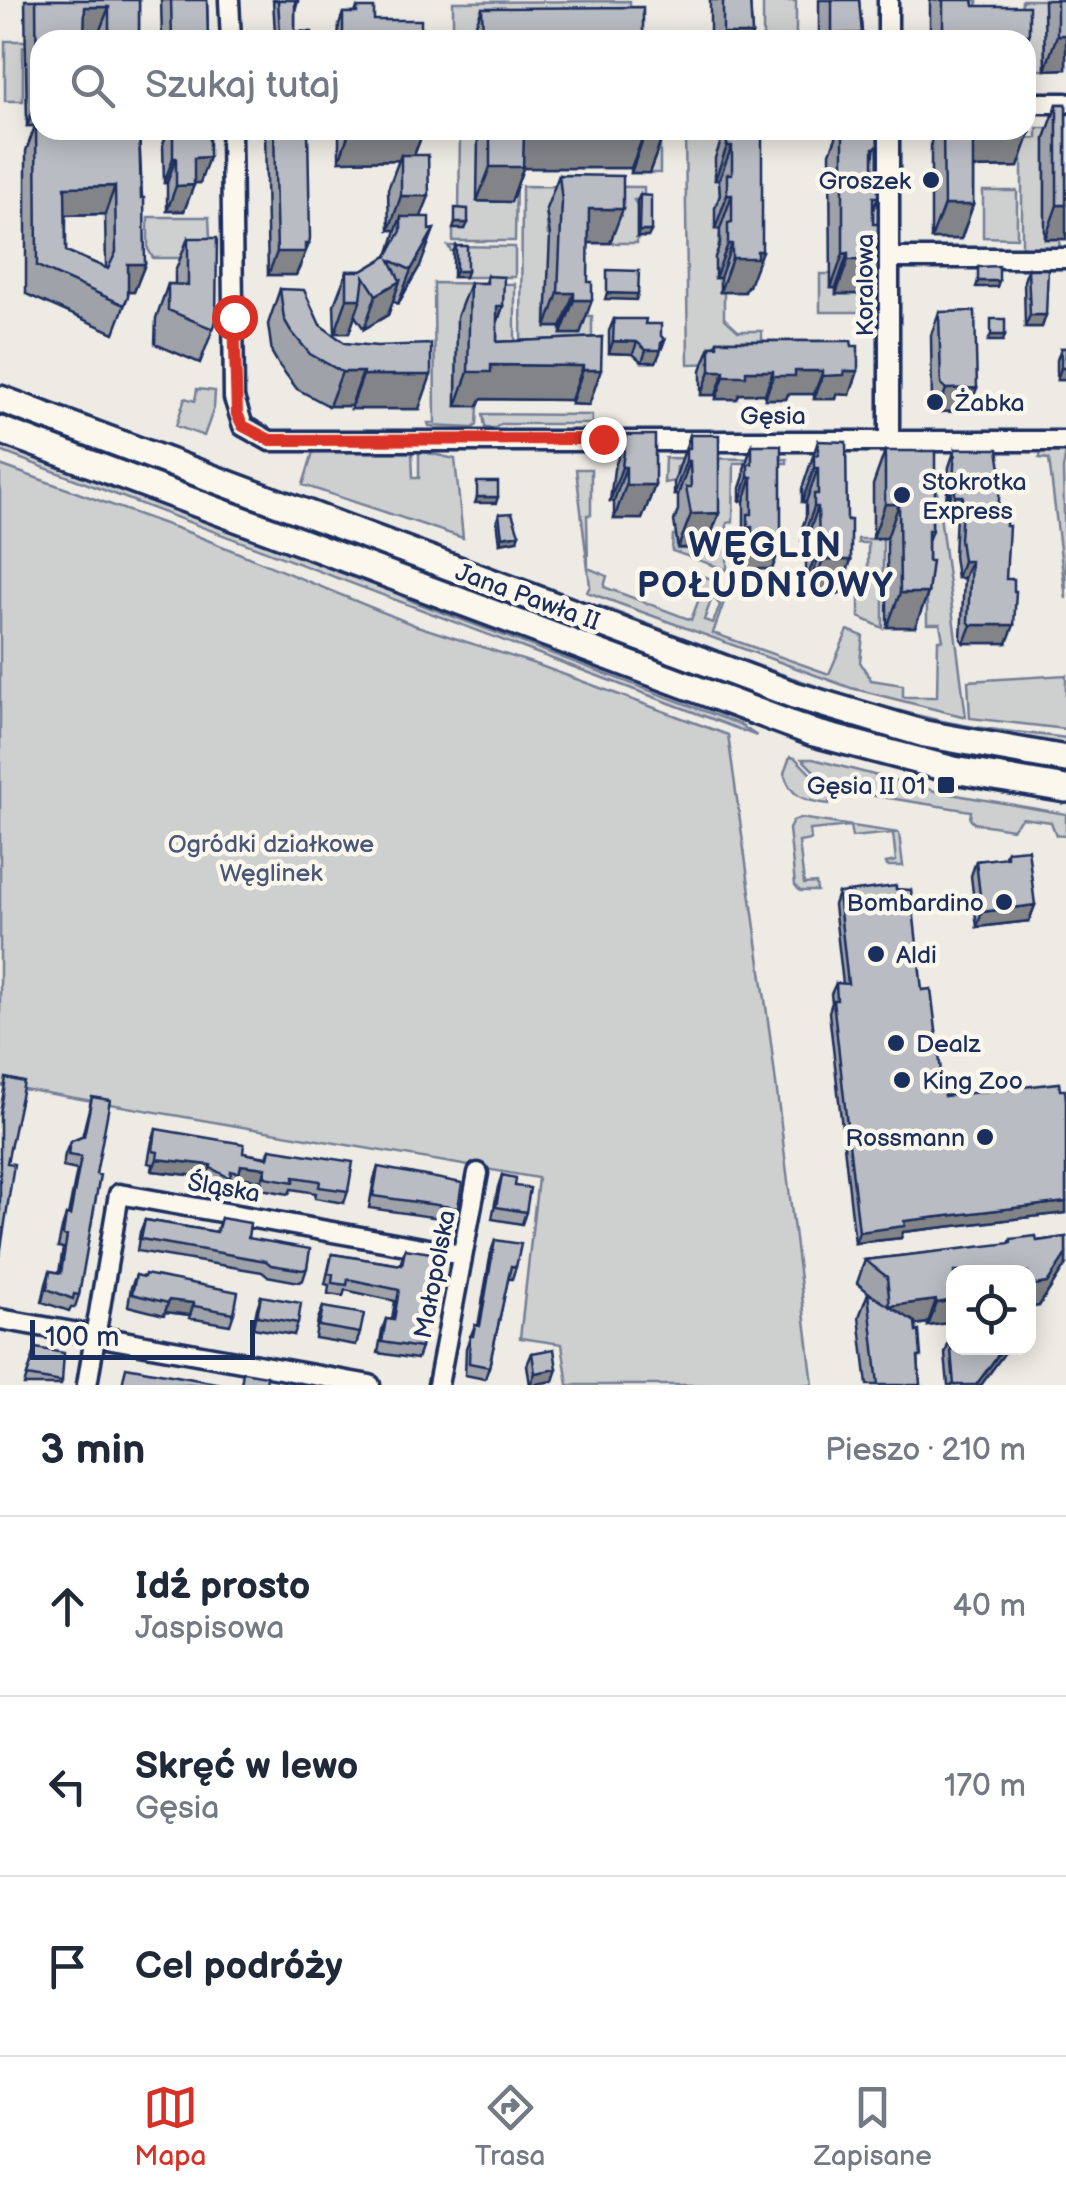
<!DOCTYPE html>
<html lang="pl">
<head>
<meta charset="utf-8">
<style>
  body { margin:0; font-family:"Balsamiq Sans",sans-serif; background:#f6f6f7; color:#1f2937 }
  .controls { position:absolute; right:30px; bottom:30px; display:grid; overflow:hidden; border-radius:20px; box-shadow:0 5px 25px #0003 }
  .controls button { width:90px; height:90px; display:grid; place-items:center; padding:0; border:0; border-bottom:2px solid #e0e1e3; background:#fff; color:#1f2937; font:50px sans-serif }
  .scale { position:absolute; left:30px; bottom:25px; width:225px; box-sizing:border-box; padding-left:10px; border:5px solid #1b2f5e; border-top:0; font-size:28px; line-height:35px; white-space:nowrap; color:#1b2f5e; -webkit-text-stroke:8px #fbf7ec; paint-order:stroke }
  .stop { position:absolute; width:30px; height:30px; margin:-22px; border:8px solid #d93025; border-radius:50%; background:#fff }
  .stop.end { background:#d93025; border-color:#fff; box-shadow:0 2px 10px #0008 }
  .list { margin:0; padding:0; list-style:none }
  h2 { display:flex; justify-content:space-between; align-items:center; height:130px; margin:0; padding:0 40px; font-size:42px }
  h2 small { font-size:32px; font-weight:400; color:#747a83 }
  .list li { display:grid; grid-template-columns:65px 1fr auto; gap:30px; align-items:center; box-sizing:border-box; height:180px; padding:0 40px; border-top:2px solid #e0e1e3 }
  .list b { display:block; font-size:38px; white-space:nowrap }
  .list p { margin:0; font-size:32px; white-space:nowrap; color:#747a83 }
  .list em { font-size:32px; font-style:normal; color:#747a83 }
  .icon { flex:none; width:55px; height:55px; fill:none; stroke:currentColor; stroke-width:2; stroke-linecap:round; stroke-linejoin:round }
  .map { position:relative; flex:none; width:1066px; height:1385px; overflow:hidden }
  .search { position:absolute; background:#fff; box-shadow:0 5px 25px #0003; left:30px; right:30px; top:30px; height:110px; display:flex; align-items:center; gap:25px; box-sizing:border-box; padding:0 35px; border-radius:30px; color:#747a83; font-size:38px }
  .sheet { height:670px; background:#fff }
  nav { display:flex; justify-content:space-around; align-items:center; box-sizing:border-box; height:140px; border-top:2px solid #e0e1e3; background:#fff; font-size:28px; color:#747a83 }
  nav a { display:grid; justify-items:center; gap:5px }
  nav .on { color:#d93025 }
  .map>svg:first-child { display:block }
  .green { fill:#cecfcf; stroke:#747f96; stroke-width:2.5 }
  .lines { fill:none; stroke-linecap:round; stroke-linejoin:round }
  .street-casing { stroke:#1b2f5e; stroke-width:25 }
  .primary-casing { stroke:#1b2f5e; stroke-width:32 }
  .street { stroke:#fbf7ec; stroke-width:18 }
  .primary { stroke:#fbf7ec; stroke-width:25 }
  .wall { fill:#9fa2a8; stroke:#1b2f5e; stroke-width:2.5; fill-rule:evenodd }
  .shaded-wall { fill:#828488; stroke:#1b2f5e; stroke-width:2.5 }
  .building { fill:#b9bcc3; stroke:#1b2f5e; stroke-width:2.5; fill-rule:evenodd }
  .route { stroke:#d93025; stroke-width:12 }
  .poi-dot { fill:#1b2f5e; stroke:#fbf7ec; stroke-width:4 }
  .labels { text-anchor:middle; stroke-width:9; stroke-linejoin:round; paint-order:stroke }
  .poi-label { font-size:25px; fill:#1b2f5e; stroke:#fbf7ec; text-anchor:start }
  .street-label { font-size:25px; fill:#1b2f5e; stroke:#fbf7ec }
  .park-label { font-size:25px; fill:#48577a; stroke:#fbf7ec }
  .district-label { font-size:35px; font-weight:bold; letter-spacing:2.5px; fill:#1b2f5e; stroke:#fbf7ec }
</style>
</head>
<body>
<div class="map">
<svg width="1066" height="1385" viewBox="0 0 1066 1385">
  <rect width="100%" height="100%" fill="#eeebe4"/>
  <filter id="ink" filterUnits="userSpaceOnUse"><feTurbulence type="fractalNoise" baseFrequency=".01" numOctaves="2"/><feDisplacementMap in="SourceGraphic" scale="20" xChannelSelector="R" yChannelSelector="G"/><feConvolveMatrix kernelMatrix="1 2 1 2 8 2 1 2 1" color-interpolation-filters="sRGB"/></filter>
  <g filter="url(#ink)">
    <path class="green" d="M961,0H977L978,11H1021L1022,0H1044L1045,70H1026V40H961Z
      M630,1V30H641V40H453V2Z
      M763,1H796V40H763Z
      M5,41H30L40,46L23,47V101H5Z
      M1037,128H1065L1045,138V238H1059L1060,253H1022V139L1037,138Z
      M460,130H660V173H649L650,140L620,139L478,178V201H510L516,178L515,241H453V229H465L459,214Z
      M685,130H735L715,179L719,180L720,208L715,229H720L716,278H720V292H724V318L738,331H762V342L722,363L688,364Z
      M850,130H878V304L872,312H820V274H836L831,278V287L836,288V294Z
      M522,186L644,187V199L634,200L637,205V243H610V210H546L548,235H553L552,304H546V327H561V333L580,316H592V349L521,348Z
      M983,191H1017V238L983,237Z
      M148,217H209L211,258H153L148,249Z
      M448,246L515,247V277H465V252L451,251Z
      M434,283L515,284V348L456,381V405L478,406L477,425L473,428L429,426L428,423H435Z
      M197,389L215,391L214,408L204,436L176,426L185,398L195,401Z
      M483,414L592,415V424H501L495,428H485Z
      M0,439L358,573L412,601L739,724L757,736L0,451Z
      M76,445L145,464L770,699L776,708Z
      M419,451L455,459L463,538L303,485L313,452H412L413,478H419Z
      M1042,452H1066L1063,469L1066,599L1049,459L1039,458Z
      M932,453L966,717L851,688L587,592L590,586L576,469H591V515H587L588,568L607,576L604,587L691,620L699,599L693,596L700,575L718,581L704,620L713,623L720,605L715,599L724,602L713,633L829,674L848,630L863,636L860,662L871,680L903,685V697H937L938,640H943L940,624H927L926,479Z
      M665,458L787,459V463H734L733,522L727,523V570L672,551L673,535H676L677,549H712V468L677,467L676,481L664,483Z
      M0,465L190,533L414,625L538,665L728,735L770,1035L813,1385H568L562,1344L520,1338L538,1178L0,1085Z
      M858,539H883V628L859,617V597L868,596V543H858Z
      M600,606C708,646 816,692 929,718C974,729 1020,732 1066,738V751L1020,745L842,703L603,614Z
      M1066,675V729L970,718L968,681Z
      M790,757L795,758L831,795L829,804C806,801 790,798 784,773Z
      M802,759H813L939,792L1066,814V836L1056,835L1051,822L1022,818L1012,829L974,823L970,819L971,811L832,789Z
      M800,818L899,833L903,866H887L886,863L896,861L893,833L852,837L850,826L810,830L811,840L799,842L804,884L816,883L817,891H800L795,885L789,829L793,821Z"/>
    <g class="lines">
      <g class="street-casing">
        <path id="street" d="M229,0L231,40
          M888,0V40
          M1026,103H1066
          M231,130L234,398L243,426L270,441H1066
          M889,130V441
          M889,258H1066
          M0,1319L370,1385
          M87,1385L119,1194L462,1255
          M438,1385L478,1173"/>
      </g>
      <g class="primary-casing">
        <path id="primary" d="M0,399L794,695L925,734L1066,759
          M0,430L814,733L954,770L1066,789"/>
      </g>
      <use href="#street" class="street"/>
      <use href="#primary" class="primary"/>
    </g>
    <path class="wall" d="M25,0H139V40H40L66,133H79V130H139L145,264L134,292H128V296L114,333L26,294V151L35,126H27ZM98,35V39H84V36ZM105,214L106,268L66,251V215Z
      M161,0H207L208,40H162Z
      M273,0H298L295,11V31L312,39L318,40H272L275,33Z
      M710,0H750L752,34L750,40H710Z
      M819,0H859L862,33L859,40H819Z
      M930,0H973L974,6L1026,40H930Z
      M1044,0H1066V69L1045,70Z
      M357,8L374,20L421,40H338L339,24L343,13H355Z
      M482,8L643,34L641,40H470Z
      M1057,104H1066V239H1045V138Z
      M168,130H209L200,183H194L184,211H167V183H164L163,144Z
      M266,130H308L300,267L296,275H268L265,133Z
      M339,130H424L414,155L421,217V264L398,304L393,301L388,315L364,329L355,316L349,333H335L334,305L347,271H362L387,256L389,253L396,230H389L388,189L399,160L339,161Z
      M480,130H662V138L649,173H631V168H523L511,202L477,201L478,137Z
      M725,130H762L749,286H747L745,292H720V278H715V257L720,244V229H715V208L720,195L719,180H715V158Z
      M839,130H877L873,161V176L878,197L873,210V224L878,246L861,294H836V288H831L830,153Z
      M934,130H1026L1018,167L973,168V205L961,239H931V138Z
      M559,175L610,243H588L580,334H561V327H546L550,235L546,209Z
      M640,195L651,231L648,237H637V201Z
      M188,238L216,321L200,363L155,344L156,318L168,284H175V272Z
      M456,246L467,271L465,277H453V252Z
      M1028,269L1046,315L1042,327H1025L1024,281Z
      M487,276L503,306L497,324V342L602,337L589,405L571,404V400L481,399L478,406H456L457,317L470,283H485Z
      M280,289L320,325L419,409H351V406H329L297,389L279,365L272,353L268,324Z
      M939,312L968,411L938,412L932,407L931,335Z
      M614,319L645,324L665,340L656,362H642L633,354L609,353V331Z
      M717,341H851L850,395L837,394L836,399H814V394H788L786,399H765V394H739L737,399H716V395H701V370L710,346H715Z
      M1061,348H1066V380H1057V360Z
      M626,435L655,485L642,519H614V501H610L614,469Z
      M690,435L719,513L706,548H678L674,521L678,510V495H674V482Z
      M818,441L847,520L851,560L839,594H810V581H806V541H802V528L806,517V502H802V489Z
      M752,445L781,545L772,569H744V550H740V537L744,526V501H740V488L744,476V469Z
      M955,449L998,514L1006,579L1007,643H964L961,639L964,578H957L954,556L956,514H949V501H946L949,467Z
      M885,451L935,498L932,506V530L928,541V593L915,627H887V538H873V485Z
      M499,514L517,540L500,543L497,520Z
      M1007,851L1035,905L1029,921L977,927L971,876L976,861L1004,858Z
      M838,893L922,990L944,1096L1060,1090L1066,1101V1213L903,1232L901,1238L855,1243L829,1012L832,1002L831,994L836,983L843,984L834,905Z
      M92,1097L96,1174L79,1295L75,1307H71L69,1311L42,1302L46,1284L50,1271L59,1273L63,1248L58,1247L62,1228L66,1215L68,1216L77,1170L63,1167L65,1154L70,1142L82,1137Z
      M156,1129L243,1153L267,1157L270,1149L348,1191L344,1203L315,1198L316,1193L291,1189L289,1194L261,1189L262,1180L238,1177L235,1185L228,1183L225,1190L207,1180V1177L152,1171L153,1164L148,1163L152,1141Z
      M378,1167L458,1208L453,1220L369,1208L374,1179Z
      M502,1175L515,1186L526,1212L522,1224L492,1219L498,1187Z
      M221,1218L248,1238L307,1268L303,1280L299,1282L267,1276L262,1272L137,1251L140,1232L145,1220L216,1232Z
      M1066,1237V1264L1039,1306L954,1272V1322L928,1326V1323L916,1325L920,1385H867L859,1317L868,1293L878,1300L857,1283L865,1260L1009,1244L1011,1239L1037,1241Z
      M495,1240L516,1267L512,1279H508L489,1367L485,1379L465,1375L466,1348L475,1325L478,1326L491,1252Z
      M405,1249L430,1298L426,1309L419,1308L416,1324L421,1348L417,1359L378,1353L382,1330L386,1319L392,1320L395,1301L345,1290L343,1296L328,1294L329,1285L325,1284L332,1254L400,1265Z
      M136,1275L234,1313L230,1325L189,1318L190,1315L165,1312L164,1315L128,1306L131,1287Z
      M261,1296L298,1323L294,1335L253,1328L257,1308Z
      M323,1307L360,1333L356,1345L315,1338L318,1319Z
      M950,1339L1008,1348L981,1385H948L945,1354Z
      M36,1348L62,1382L61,1385H24Z
      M532,1353L553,1381L530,1385L527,1365Z"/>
    <path class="shaded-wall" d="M85,7H109L98,35L74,36Z
      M862,33L859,40H830L832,34Z
      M483,34H643L641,40H480Z
      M723,34H752L750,40H721Z
      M1029,35L1026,44V40H941L943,36Z
      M1057,35H1066V69L1045,70Z
      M37,98H40V126L36,122L35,126H27Z
      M350,130H424L412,160L401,155L399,160L339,161Z
      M524,133L644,134L631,168H523L511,202L477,201L490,167Z
      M1030,133L1018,167L961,168L973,134Z
      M662,138L649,173H631L643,139Z
      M727,146H732L719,180H715Z
      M209,157L200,183H184L194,158Z
      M173,158H176L167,183H164Z
      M194,185L184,211H167L176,186Z
      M115,186L105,214L55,215L65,187Z
      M727,195H732L720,229H715Z
      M401,196H429L416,230L401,217L396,230H389Z
      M944,205H973L961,239H931Z
      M1057,205H1066V239H1045Z
      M589,209H623L610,243H576Z
      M455,223H468L465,229H453Z
      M434,229L421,264L398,304L411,270Z
      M639,231H651L648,237H637Z
      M305,244H309L296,275H268L277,252Z
      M728,244H732L720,278H715Z
      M873,246H878L861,294H836L848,260Z
      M757,251H762L749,286H747L745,292H720L732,258Z
      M848,253L836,288H831L843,254Z
      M128,264H145L134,292H117Z
      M456,271H467L465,277H453Z
      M400,281L388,315L364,329L376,295Z
      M978,281H999L997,287H976Z
      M558,293H574L561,327H546Z
      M607,293L638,294L636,300L605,299Z
      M347,299H361L349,333H335Z
      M574,300H592L580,334H561Z
      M497,306H503L491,340Z
      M1030,315H1046L1042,327H1025Z
      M991,335H1005L1003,341H988Z
      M665,340L656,362H642L646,350Z
      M613,341L637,342L633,354L609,353Z
      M491,365L583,366L571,400L481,399L478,406H456L468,372Z
      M1061,368H1066V380H1057Z
      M583,370H601L589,405L571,404Z
      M710,371H724L716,395H701Z
      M746,371H773L765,394H739L737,399H716L724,376Z
      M795,371H823L814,394H788L786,399H765L773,376Z
      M844,371H858L850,395L837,394L836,399H814L823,376Z
      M342,372H363L351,406H329Z
      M363,375H431L419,409H351Z
      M977,388L968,411L938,412L946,389Z
      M686,461H690L678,495H674Z
      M622,467H626L614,501H610Z
      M814,468H818L806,502H802Z
      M748,477H752L744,501H740Z
      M953,483H955L949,501H946Z
      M626,485H655L642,519H614Z
      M955,496H963L956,514H949Z
      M477,497H498L496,503H475Z
      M885,504H899L887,538H873Z
      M814,507H818L806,541H802Z
      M719,513L706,548H678L691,514Z
      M748,527H752L744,550H740Z
      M519,534L517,540L500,543L502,537Z
      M781,545L772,569H744L752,546Z
      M819,546H823L810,581H806Z
      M823,560H851L839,594H810Z
      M963,561H971L964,578H957Z
      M900,593H928L915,627H887Z
      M971,625H1014L1007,643H964Z
      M1035,905L1029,921L977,927L982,912Z
      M157,1159L211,1165L207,1177L152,1171Z
      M241,1165L266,1168L262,1180L238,1177Z
      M1066,1202V1213L903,1232L901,1238L855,1243L859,1232L904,1221Z
      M1066,1254V1264L1039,1306L1028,1308V1286Z
      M169,1300L194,1303L190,1315L165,1312Z
      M936,1300L928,1323L882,1329L890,1306Z
      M954,1300V1322L928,1326L937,1303Z
      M1003,1348H1008L981,1385H976Z
      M557,1369L553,1381L530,1385L535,1373Z"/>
    <path class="building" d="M36,0H139V40H40V98H37ZM85,7H109V39H84Z
      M171,0H207L208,40H172Z
      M278,0H298V2H295V31L312,32V39L318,40H275V31H280Z
      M723,0H750L752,34H723Z
      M832,0H859L862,33L832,34Z
      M943,0H973L974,6H1029V35L943,36Z
      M1057,0H1066V35H1057Z
      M643,7V34H483L482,8Z
      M357,8H374V20H421V40H364V38H343V13H357Z
      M1026,104H1030V133L973,134V205H944L943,130H1026Z
      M1057,104H1066V205H1057Z
      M36,122H40V130H66V133L89,132V130H139L141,198H144L145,264H128V296L124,305L37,266ZM115,186L116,252L108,269L66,251L65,187Z
      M173,130H209V157L194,158V185L176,186V158H173Z
      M274,130H308L310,238L309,244H305V252H277Z
      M490,130H662V138L643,139L644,134L524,133L523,167H490Z
      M727,130H762V251H757V258H732V244H728V223L732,222V195H727V174H732V146H727Z
      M843,130H877L878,147L873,148V176L878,175V197H873V224H878V246H873V260H848V253L843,254Z
      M401,155H428L429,196H401Z
      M559,175L623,176V209H589L588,282H592V300H574V293H558L562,201Z
      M640,195L651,196V231H639Z
      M455,208L468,209V223H455Z
      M401,217H429V230L434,229L411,270L390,260L400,281L376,295L364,276L361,299H347V271H362L387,256L401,231Z
      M188,238H217L216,321L213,329L168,310V284L188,285Z
      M456,246H467V271H456Z
      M999,266V281H978V267Z
      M1028,269H1048L1046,315H1030Z
      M607,270L639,271L638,294L607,293Z
      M487,276L504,277L503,306H497V342L602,337L601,370H583V366L491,365V372H468L470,283H487Z
      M280,289L304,290L320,325L345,343L377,346L431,344V375H363V372H342L310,354L291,331L284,319Z
      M975,311L977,388L946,389L941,384L939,312Z
      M614,319H646L645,324H661V336L665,340L661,343L660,350H646L637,342L613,341Z
      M991,319H1005V335H991Z
      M717,341H851L852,346H858V371H844V375L823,376V371H795V376H773V371H746V376H724V371H710V346H717Z
      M1061,348H1066V368H1061Z
      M626,435H655V485H626V467H622Z
      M690,435H719V513L691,514L686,487H691L690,461H686V448H690Z
      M818,441L846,442L847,520H851V560H823V546H819L818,507H814V494H818V468H814V455H818Z
      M752,445H781V545L752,546V527H748V514H752V477H748V464H752Z
      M955,449H998L1001,469L998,514H1006V526H1009L1006,579H1014V591H1016L1014,625H971L968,621L971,561H963L960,539L963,496H955V483H953Z
      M885,451H935V498H932V530H928V561H932L928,593H900L899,504H885Z
      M477,482H498V497H477Z
      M512,513L519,534L502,537L499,514Z
      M1028,849L1035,905L982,912L976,861L1007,857V851Z
      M896,886V889L911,890L922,990L931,989L944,1096L1059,1083L1060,1090H1065L1066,1101V1202L904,1221L905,1226L859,1232L833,1000H837L836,983L848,984L838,893Z
      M6,1078L24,1082L7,1163L14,1164L0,1255V1113Z
      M92,1097L110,1100L96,1174L100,1175L79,1295L74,1294L73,1299L47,1289L50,1271L61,1273L67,1236L63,1235L66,1215L70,1216L81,1157L68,1155L70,1142L84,1136Z
      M156,1129L244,1144L243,1153L268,1158L270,1149L353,1162L348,1191L319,1187L320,1181L294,1177V1182L265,1177L266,1168L241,1165L239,1173L231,1171L230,1178L211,1168V1165L157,1159L158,1152L153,1151Z
      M378,1167L462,1183L458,1208L373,1196Z
      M502,1175L516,1178L515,1186L530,1188L526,1212L496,1207Z
      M221,1218L250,1223L248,1238L310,1249L307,1268L303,1270L271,1265L266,1261L141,1239L145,1220L217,1232Z
      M1036,1236L1037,1241L1066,1237V1254L1047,1283L1028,1286V1272H954V1300L937,1303L936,1300L890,1306L887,1277L865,1260L1011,1243V1239Z
      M495,1240L521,1244L516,1267L511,1266L489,1367L469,1363L470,1336H473L475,1325L480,1326Z
      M405,1249L438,1254L430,1298L421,1297L416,1324L425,1326L421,1348L382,1342L386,1319L394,1320L399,1290L348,1279L347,1285L332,1283L333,1274L328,1273L332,1254L402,1265Z
      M145,1274L238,1292L234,1313L194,1306V1303L169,1300L168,1303L132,1294L136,1275L144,1277Z
      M868,1293L915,1322L916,1332L919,1331L921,1357H918L920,1385H878Z
      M261,1296L301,1303L298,1323L257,1316Z
      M323,1307L364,1314L360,1333L319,1326Z
      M950,1339H954V1348H1003L976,1385H954Z
      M36,1348L64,1353L62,1382L27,1376Z
      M554,1349L557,1369L535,1373L532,1353Z
      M126,1367L227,1385H122Z
      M243,1372L267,1376L266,1385H241Z"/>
  </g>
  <g class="lines" filter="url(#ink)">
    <path class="route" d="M234,317L237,414L243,426L270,440L603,439"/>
  </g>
  <g class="poi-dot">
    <circle cx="931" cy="180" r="10"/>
    <circle cx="935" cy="402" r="10"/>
    <circle cx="902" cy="495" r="10"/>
    <rect x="936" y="775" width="20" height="20" rx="5"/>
    <circle cx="1004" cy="902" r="10"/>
    <circle cx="876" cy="954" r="10"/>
    <circle cx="896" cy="1043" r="10"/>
    <circle cx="902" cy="1080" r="10"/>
    <circle cx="985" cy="1137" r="10"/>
  </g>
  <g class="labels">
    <g class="poi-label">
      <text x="911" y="189" text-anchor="end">Groszek</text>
      <text x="955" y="411">Żabka</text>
      <text x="922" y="490">Stokrotka<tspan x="922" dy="29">Express</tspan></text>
      <text x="926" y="794" text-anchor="end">Gęsia II 01</text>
      <text x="984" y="911" text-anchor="end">Bombardino</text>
      <text x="896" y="963">Aldi</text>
      <text x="916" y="1052">Dealz</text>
      <text x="922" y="1089">King Zoo</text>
      <text x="965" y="1146" text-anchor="end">Rossmann</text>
    </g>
    <g class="street-label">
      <text transform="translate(864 285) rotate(-90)" y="9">Koralowa</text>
      <text x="773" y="424">Gęsia</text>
      <text transform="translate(528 596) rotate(20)" y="9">Jana Pawła II</text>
      <text transform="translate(224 1187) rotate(10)" y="9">Śląska</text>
      <text transform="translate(434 1274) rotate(-79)" y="9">Małopolska</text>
    </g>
    <g class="park-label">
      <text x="271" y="852">Ogródki działkowe<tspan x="271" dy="29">Węglinek</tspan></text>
    </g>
    <g class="district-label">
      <text x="766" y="557">WĘGLIN<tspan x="766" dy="40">POŁUDNIOWY</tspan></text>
    </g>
  </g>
</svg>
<div class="controls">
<button><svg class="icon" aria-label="locate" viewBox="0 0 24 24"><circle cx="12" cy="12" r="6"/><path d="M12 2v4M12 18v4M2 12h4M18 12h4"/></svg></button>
</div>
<div class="scale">100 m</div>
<div class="stop" style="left:234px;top:317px"></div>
<div class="stop end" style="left:603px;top:439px"></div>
<div class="search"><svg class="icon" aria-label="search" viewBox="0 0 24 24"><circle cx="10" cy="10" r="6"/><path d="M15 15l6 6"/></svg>Szukaj tutaj</div>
</div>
<section class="sheet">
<h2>3 min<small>Pieszo · 210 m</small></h2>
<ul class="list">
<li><svg class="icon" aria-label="ahead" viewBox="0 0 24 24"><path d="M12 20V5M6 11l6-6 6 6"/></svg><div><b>Idź prosto</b><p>Jaspisowa</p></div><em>40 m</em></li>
<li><svg class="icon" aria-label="left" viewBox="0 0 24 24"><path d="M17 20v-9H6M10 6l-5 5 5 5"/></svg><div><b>Skręć w lewo</b><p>Gęsia</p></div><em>170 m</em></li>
<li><svg class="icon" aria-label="arrive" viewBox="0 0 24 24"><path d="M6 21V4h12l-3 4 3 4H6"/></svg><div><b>Cel podróży</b></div></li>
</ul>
</section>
<nav>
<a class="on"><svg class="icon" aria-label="map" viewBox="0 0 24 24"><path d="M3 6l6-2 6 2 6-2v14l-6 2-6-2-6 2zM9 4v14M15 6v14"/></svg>Mapa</a>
<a><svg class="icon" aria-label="directions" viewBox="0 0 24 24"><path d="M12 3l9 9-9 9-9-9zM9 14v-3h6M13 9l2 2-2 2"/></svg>Trasa</a>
<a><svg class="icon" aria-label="saved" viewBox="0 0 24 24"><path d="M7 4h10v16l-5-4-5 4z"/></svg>Zapisane</a>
</nav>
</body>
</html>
